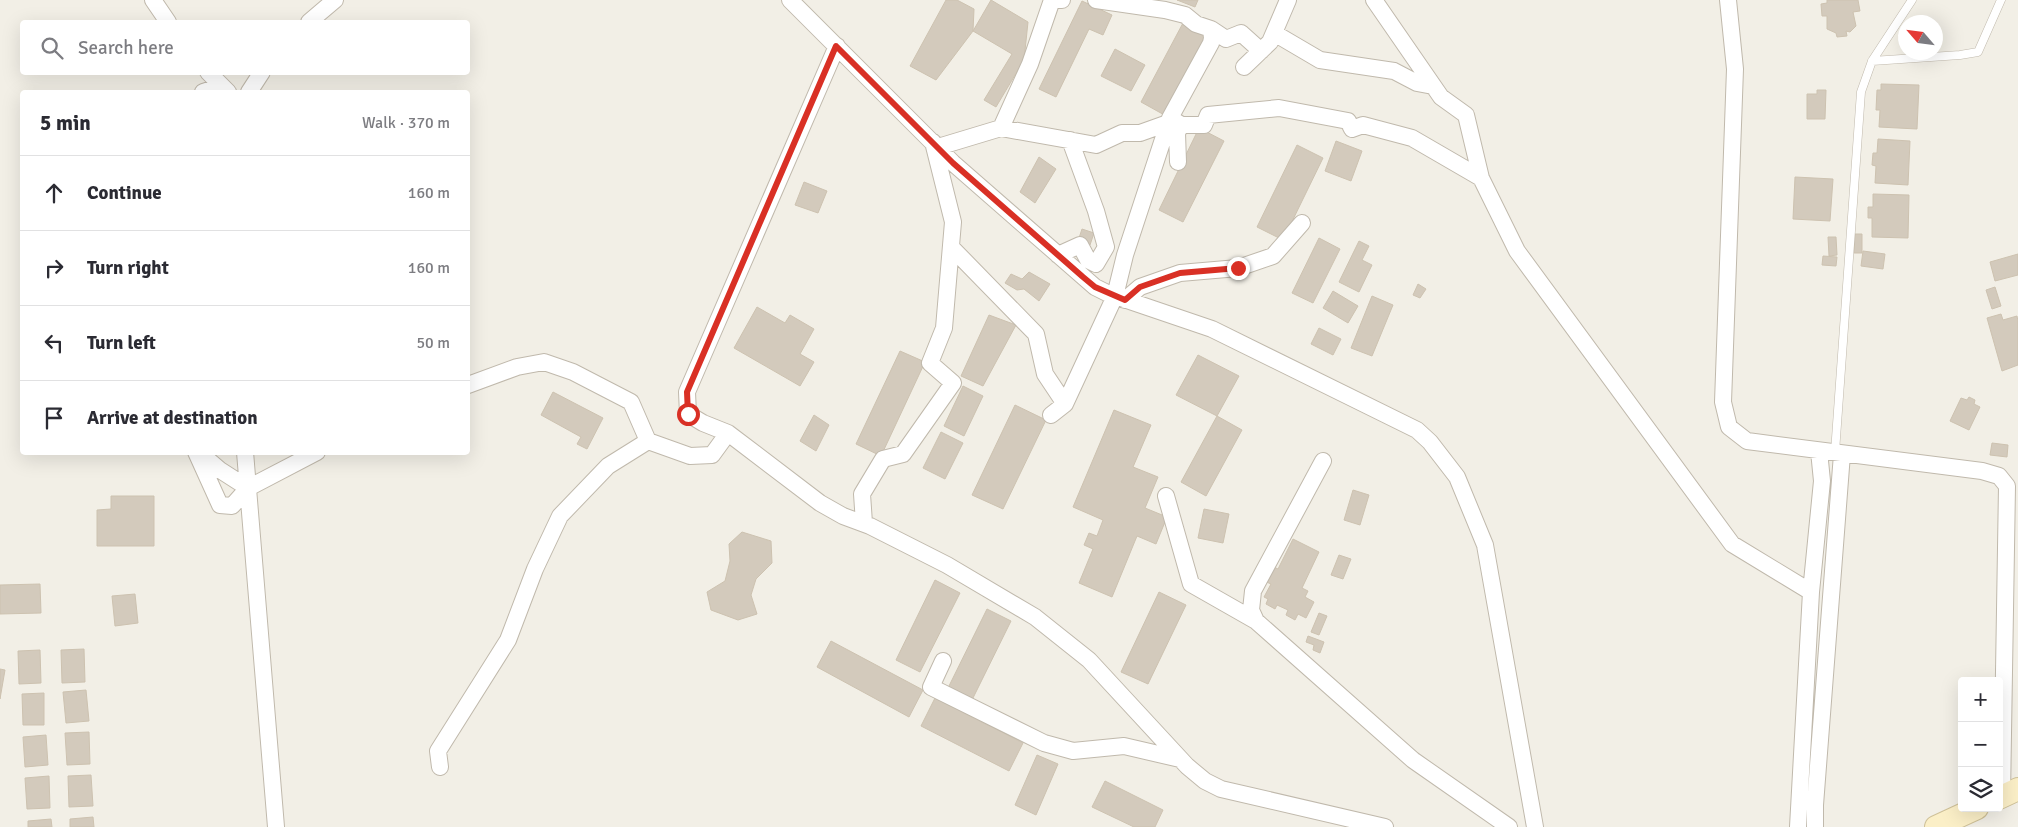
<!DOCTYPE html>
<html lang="en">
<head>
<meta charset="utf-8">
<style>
  body { margin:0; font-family:Signika,sans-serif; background:#f7f7f7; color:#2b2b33 }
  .controls { position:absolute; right:15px; bottom:15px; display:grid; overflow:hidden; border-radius:5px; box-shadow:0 5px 20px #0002 }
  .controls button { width:45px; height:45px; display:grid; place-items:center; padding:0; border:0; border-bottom:1px solid #e1e1e2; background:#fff; color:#2b2b33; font:25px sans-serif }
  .compass { position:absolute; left:1898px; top:15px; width:45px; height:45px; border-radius:50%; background:#fff; box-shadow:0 5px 20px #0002; rotate:298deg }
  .stop { position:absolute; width:15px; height:15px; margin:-11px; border:4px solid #d93025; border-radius:50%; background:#fff }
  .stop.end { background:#d93025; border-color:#fff; box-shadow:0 1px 5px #0008 }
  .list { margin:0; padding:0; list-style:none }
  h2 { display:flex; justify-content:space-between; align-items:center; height:65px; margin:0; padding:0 20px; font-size:21px }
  h2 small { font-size:16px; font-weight:400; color:#7c7c81 }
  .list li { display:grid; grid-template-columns:32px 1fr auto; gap:15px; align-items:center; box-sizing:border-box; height:75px; padding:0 20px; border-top:1px solid #e1e1e2 }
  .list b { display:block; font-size:19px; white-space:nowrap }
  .list em { font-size:16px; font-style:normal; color:#7c7c81 }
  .icon { flex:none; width:28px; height:28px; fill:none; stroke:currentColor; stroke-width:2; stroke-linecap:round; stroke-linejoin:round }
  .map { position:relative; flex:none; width:2018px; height:827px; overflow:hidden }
  .search { position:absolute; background:#fff; box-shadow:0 5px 20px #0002; left:20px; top:20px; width:450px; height:55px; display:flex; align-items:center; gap:12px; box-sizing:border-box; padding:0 18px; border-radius:5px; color:#7c7c81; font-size:19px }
  .panel { position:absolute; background:#fff; box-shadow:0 5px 20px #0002; left:20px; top:90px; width:450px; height:365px; border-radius:5px }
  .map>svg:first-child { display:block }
  .building { fill:#d3cabc; stroke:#cdc2b0 }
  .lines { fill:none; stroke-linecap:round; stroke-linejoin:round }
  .service-casing { stroke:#c0b9ac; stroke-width:9 }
  .minor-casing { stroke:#c0b9ac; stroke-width:18 }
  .secondary-casing { stroke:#cfc198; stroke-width:24 }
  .service { stroke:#fff; stroke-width:8 }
  .minor { stroke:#fff; stroke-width:16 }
  .secondary { stroke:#fbefc7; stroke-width:22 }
  .route { stroke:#d93025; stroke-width:6 }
</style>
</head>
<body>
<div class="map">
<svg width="2018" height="827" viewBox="0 0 2018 827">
  <rect width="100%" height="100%" fill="#f2efe6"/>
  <path class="building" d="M946,0H957L974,9L973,31L936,80L910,66Z
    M991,0L1028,22L1024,60L996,107L984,100L1012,54L973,31Z
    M1177,0H1198L1195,7Z
    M1827,0H1858L1860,11L1853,12L1856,26L1850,32L1846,31L1847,36L1837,37L1836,33L1827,29V16H1822L1821,4L1827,3Z
    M1082,1L1112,15L1103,35L1089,29L1056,97L1039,89Z
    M1183,23L1210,37L1168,117L1141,102Z
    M1115,49L1145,65L1131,91L1101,76Z
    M1881,84L1919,85L1917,129L1879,127L1880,110H1876L1877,90H1881Z
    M1817,90H1826L1825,119H1807V94H1817Z
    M1199,128L1224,141L1183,222L1159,210Z
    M1878,139L1910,141L1908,185L1875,183L1876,166L1872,165L1873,153H1877Z
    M1336,141L1362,151L1351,181L1325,171Z
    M1297,145L1323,158L1283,240L1257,227Z
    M1039,157L1056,169L1035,203L1020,192Z
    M1795,177L1833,179L1830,221L1793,219Z
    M804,182L827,191L818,213L795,205Z
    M1873,194L1909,195L1908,238L1872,237V218H1868V207H1873Z
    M1082,229L1094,233L1090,245L1078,241Z
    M1855,234H1862V253H1854Z
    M1828,237H1836L1837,255L1829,256Z
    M1319,238L1340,249L1313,303L1292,293Z
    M1359,241L1369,246L1362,260L1372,265L1359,292L1339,282Z
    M1863,251L1885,254L1883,269L1861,266Z
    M2018,254V275L1995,281L1990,262Z
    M1823,256L1837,257L1836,266L1822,265Z
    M1029,272L1050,284L1039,301L1024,289L1017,290L1005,283L1011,274L1022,279Z
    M1418,284L1426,289L1420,298L1413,295Z
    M1995,287L2001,306L1992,309L1986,290Z
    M1333,291L1358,306L1348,323L1323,308Z
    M1372,296L1393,305L1372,356L1351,348Z
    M757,307L785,323L790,315L814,329L800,354L814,362L800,386L734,348Z
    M2001,314L2003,320L2017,316L2018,321V365L2002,371L1987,318Z
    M989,315L1016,325L983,386L961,376Z
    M1319,328L1341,339L1333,355L1311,344Z
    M900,351L925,362L881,456L856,444Z
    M1198,355L1239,376L1217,416L1176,395Z
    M963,386L983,396L964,436L944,426Z
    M553,392L603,418L587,449L577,444L581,437L541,415Z
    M1969,397L1975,400L1974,404L1980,407L1969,430L1950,421L1961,398L1967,400Z
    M1015,405L1046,420L1003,509L972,495Z
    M1114,410L1151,425L1133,467L1158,477L1145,508L1167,517L1156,544L1137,536L1112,597L1079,583L1093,549L1084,545L1089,533L1097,536L1103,520L1073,507Z
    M814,415L829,425L816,451L800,441Z
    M1217,416L1242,430L1206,496L1181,482Z
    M941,432L963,443L945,479L923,468Z
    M1992,443L2008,445L2007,457L1990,455Z
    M1353,490L1369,495L1360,525L1344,520Z
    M111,496H154V546H97V510L111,509Z
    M1204,509L1229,514L1223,543L1198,538Z
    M742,532L771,541L772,563L756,579L751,595L757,614L738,620L711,610L707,592L725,581L730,561L729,544Z
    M1293,539L1319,552L1302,588L1308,591L1305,597L1314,602L1306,618L1298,614L1295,620L1286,615L1288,610L1277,605L1275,609L1266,604L1268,599L1264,597L1271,584L1262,580L1270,565L1278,569Z
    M1339,555L1351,559L1343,579L1331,575Z
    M935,580L960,593L920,672L896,660Z
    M40,584L41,613L0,614V585Z
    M1159,592L1186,605L1148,684L1121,672Z
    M135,594L138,623L115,626L112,596Z
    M987,609L1011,621L972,700L948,688Z
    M1319,613L1327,616L1319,635L1311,632Z
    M1308,636L1324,642L1320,653L1313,650L1314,645L1306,642Z
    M831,641L923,690L909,717L817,667Z
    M84,649L85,682L62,683L61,650Z
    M40,650L41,683L19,684L18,651Z
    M0,669L5,670L0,699Z
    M86,690L89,721L66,723L63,692Z
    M44,693V725H23L22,694Z
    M935,698L1023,743L1009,771L921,726Z
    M89,732L90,764L67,765L65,733Z
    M46,735L48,765L25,767L23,737Z
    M1037,755L1058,764L1036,815L1015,805Z
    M91,775L93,806L69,807L68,776Z
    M49,776L50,808L27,809L25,778Z
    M1105,781L1163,810L1155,827H1134L1092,807Z
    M93,817L94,827H70V819Z
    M51,819L52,827H28V821Z"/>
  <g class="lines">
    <g class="service-casing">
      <path id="service" d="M1872,61L1960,55L1978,52L2001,0
        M1835,452L1861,92L1872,61L1912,0"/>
    </g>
    <g class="minor-casing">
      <path id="minor" d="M153,0L168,22
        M790,0L953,163L1095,287L1109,294L1212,329L1417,430L1430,442L1457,477L1485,545L1535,827
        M1096,0L1165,10L1185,15L1196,24L1211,29L1226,39L1241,33L1261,51
        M1374,0L1441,97L1466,115L1481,178
        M1728,0L1735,69L1723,402L1729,427L1747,441L1982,471L1999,476L2007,486L2002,796
        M309,22L335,0
        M1274,33L1320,60L1394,71L1417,83L1433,86
        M837,46L687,392L688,414L703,423L728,433L820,503L843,516L870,526L947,565L1035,617L1089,660L1187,766L1205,781L1221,789L1385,827
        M1244,67L1270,42L1288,0
        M208,72L228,92
        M203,92L221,86
        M249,92L262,72
        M1180,124L1170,118L1211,43L1212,38L1211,29
        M1001,128L1096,145L1122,133H1140L1168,123
        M938,147L1001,128L1030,64L1052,0H1062
        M1178,162L1177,133L1181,125H1204L1208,115L1279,108L1348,121L1352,129L1363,125L1412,138L1481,178L1517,251L1732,544L1811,592
        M951,247L1036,334L1045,374L1065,404L1051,415
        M1058,255L1080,245L1088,260L1096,264L1106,247L1096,211L1070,140
        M1125,300L1140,287L1180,273L1238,268L1273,256L1302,223
        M468,385L517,367L544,362L573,372L631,402L648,441
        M1065,404L1115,296L1125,255L1170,118
        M196,452L220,505L232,506L248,488L317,452
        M199,452L220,470L248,488
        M245,452L276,827
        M1323,461L1253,591L1251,610L1256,621L1413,760L1509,827
        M1166,496L1191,584L1256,621
        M864,523L862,494L883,459L903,454L953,383L930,363L944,328L953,222L933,142
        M943,661L931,687L1044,743L1073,751L1124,746L1180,759
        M440,767L438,751L508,640L535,569L560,516L608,466L648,441L690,456L712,455L728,433
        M1798,827L1811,592L1822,481L1819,451
        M1815,827V805L1842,454"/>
    </g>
    <g class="secondary-casing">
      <path id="secondary" d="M1999,798L2018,789
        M1936,827L1977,808"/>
    </g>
    <use href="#service" class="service"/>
    <use href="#minor" class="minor"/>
    <use href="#secondary" class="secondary"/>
  </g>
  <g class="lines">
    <path class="route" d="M688,414L687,392L836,46L953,163L1083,277L1095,287L1125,300L1140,287L1180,273L1238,268"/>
  </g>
</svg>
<div class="controls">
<button>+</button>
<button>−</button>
<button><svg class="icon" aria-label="layers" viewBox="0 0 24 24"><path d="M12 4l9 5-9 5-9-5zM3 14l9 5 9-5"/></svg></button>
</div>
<svg class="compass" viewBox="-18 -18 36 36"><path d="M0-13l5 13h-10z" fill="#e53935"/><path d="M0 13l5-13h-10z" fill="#7c7c81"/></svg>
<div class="stop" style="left:688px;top:414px"></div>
<div class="stop end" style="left:1238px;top:268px"></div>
<div class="search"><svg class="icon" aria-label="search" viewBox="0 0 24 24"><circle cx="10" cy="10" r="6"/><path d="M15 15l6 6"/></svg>Search here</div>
<section class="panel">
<h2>5 min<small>Walk · 370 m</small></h2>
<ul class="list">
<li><svg class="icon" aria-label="ahead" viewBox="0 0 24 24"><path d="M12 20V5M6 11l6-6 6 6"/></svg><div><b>Continue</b></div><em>160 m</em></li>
<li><svg class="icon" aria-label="right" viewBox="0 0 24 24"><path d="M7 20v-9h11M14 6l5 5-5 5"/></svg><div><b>Turn right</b></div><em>160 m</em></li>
<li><svg class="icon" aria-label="left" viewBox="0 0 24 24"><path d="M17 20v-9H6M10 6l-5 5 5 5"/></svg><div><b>Turn left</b></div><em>50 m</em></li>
<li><svg class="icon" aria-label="arrive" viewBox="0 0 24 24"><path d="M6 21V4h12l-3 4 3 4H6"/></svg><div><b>Arrive at destination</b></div></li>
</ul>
</section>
</div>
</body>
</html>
